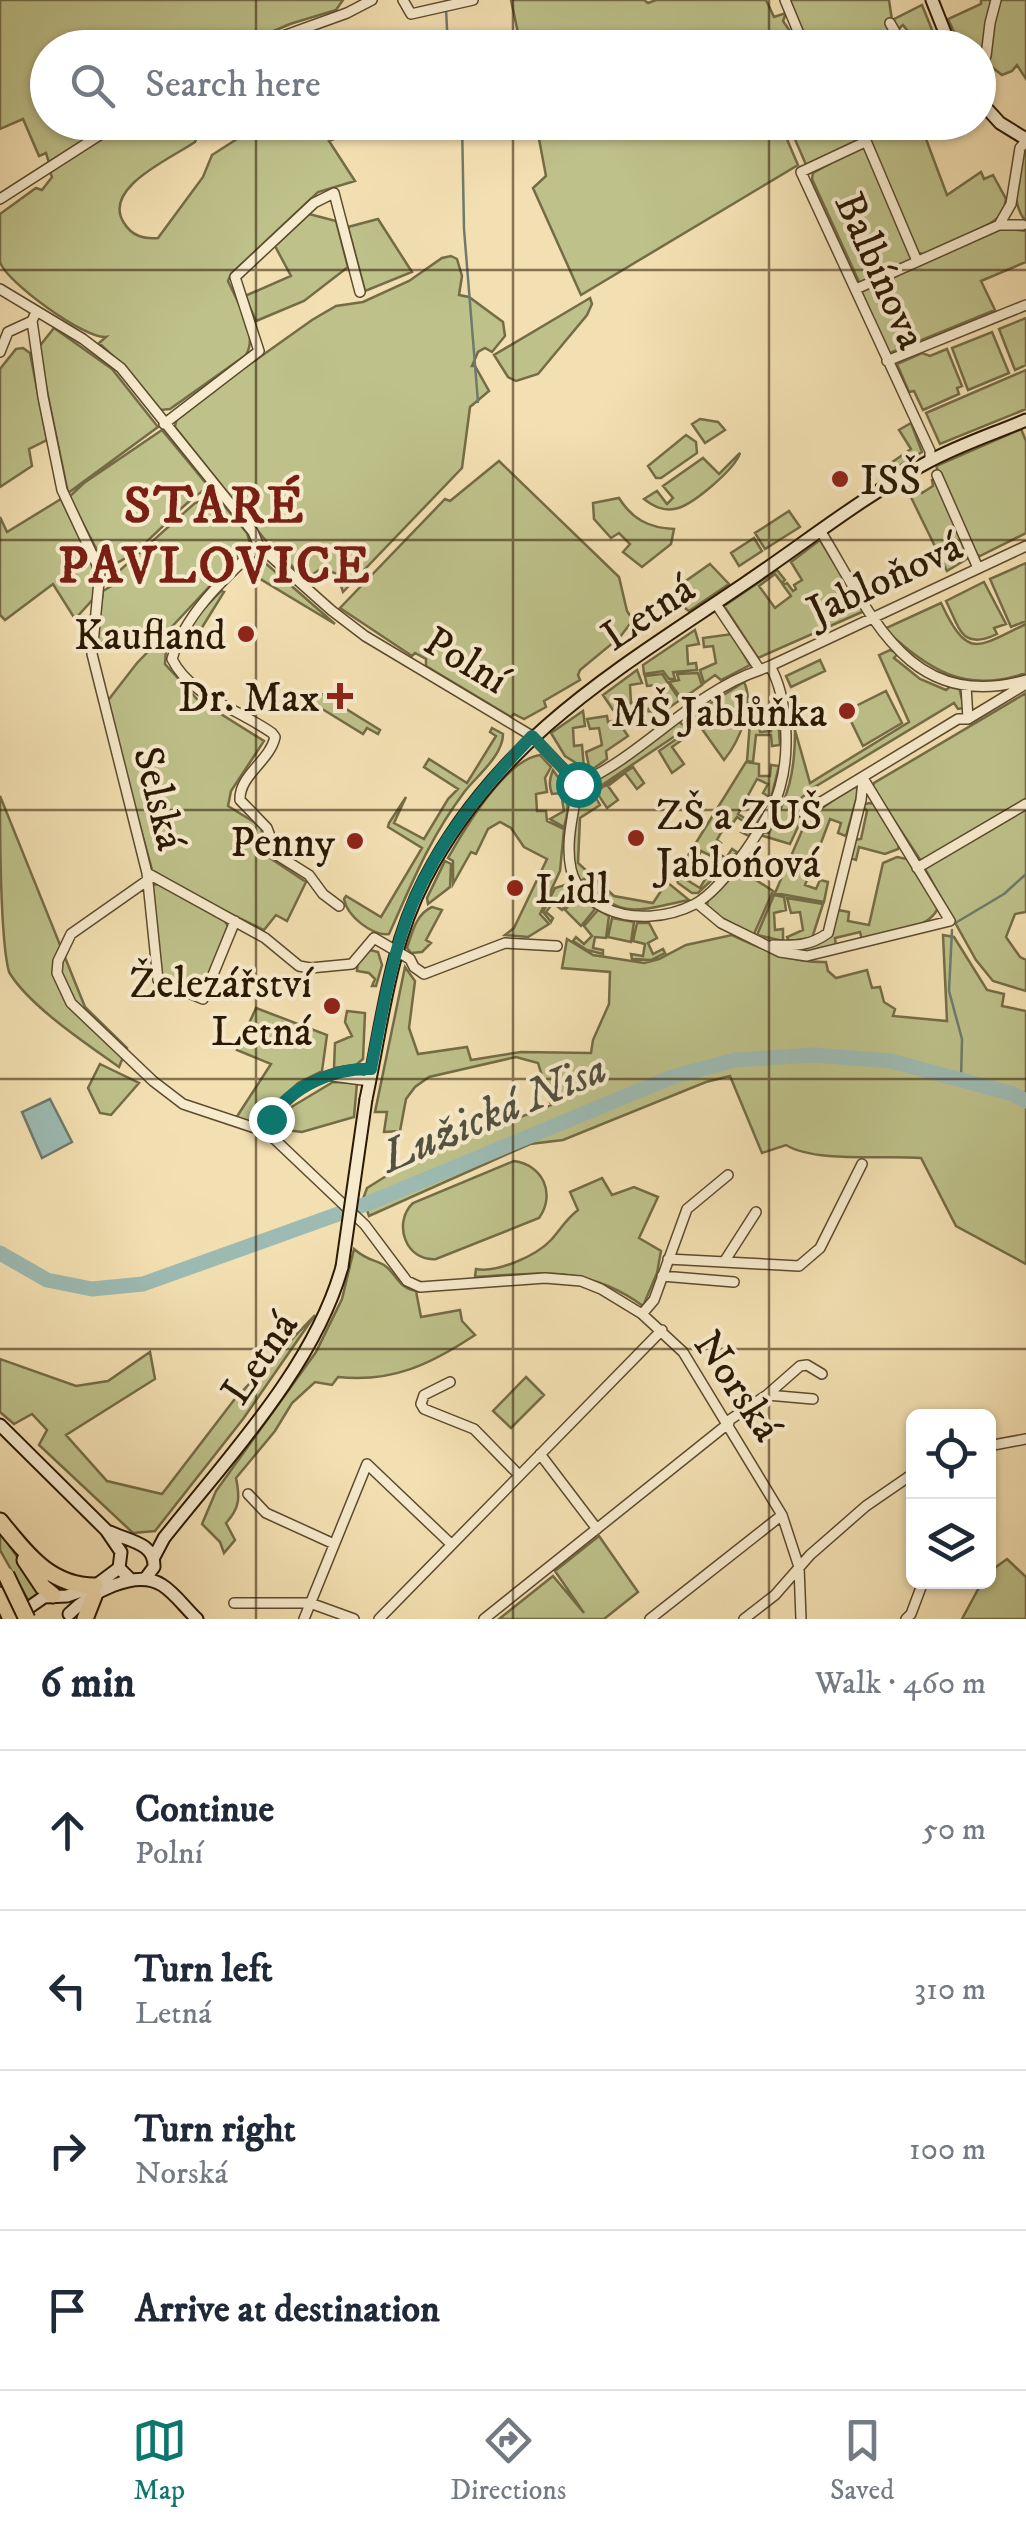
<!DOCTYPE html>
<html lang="en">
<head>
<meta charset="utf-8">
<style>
  body { margin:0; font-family:"IM FELL DW Pica",serif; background:#f2f2f3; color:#1f2937 }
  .controls { position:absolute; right:30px; bottom:30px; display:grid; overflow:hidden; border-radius:15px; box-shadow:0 2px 8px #0004 }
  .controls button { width:90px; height:90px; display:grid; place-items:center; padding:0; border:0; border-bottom:2px solid #e0e1e3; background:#fff; color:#1f2937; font:50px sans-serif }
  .stop { position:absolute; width:30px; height:30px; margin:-22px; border:8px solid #0f766e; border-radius:50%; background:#fff }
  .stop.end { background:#0f766e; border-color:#fff; box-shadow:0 2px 10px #0008 }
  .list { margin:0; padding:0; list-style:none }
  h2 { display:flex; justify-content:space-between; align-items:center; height:130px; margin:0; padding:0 40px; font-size:42px }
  h2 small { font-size:32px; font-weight:400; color:#747a83 }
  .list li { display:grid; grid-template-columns:65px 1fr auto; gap:30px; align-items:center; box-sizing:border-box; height:160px; padding:0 40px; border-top:2px solid #e0e1e3 }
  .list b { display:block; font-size:38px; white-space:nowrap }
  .list p { margin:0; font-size:32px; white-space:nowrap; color:#747a83 }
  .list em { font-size:32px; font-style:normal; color:#747a83 }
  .icon { flex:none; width:55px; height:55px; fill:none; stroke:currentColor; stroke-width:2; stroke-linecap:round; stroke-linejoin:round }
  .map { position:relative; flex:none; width:1026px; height:1619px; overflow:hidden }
  .search { position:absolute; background:#fff; box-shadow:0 2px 8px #0004; left:30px; right:30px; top:30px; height:110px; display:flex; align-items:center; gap:25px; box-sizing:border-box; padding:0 35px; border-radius:55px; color:#747a83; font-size:38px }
  .sheet { height:770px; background:#fff }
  nav { display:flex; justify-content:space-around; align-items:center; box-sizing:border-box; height:140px; border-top:2px solid #e0e1e3; background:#fff; font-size:28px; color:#747a83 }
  nav a { display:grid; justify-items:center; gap:5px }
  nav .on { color:#0f766e }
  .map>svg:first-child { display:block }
  .green { fill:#bec18a; stroke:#746c46; stroke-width:2.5 }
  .water { fill:#9dbbb3; stroke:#6f7a6c; stroke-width:2.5 }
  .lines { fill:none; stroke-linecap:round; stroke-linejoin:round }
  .stream { stroke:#6f7a6c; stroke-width:2.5 }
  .river { stroke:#9dbbb3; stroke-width:15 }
  .street-casing { stroke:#5c4a2e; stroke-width:12 }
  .secondary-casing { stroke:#291802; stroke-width:15 }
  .highway-casing { stroke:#291802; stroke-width:19 }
  .street { stroke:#f7ebcd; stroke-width:9 }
  .secondary { stroke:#f7ebcd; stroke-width:11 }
  .highway { stroke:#f3e0b2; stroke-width:15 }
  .secondary-bridge-casing { stroke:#291802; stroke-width:15; stroke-linecap:butt }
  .highway-bridge-casing { stroke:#291802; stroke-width:19; stroke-linecap:butt }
  .secondary-bridge { stroke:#f7ebcd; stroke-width:11 }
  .highway-bridge { stroke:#f3e0b2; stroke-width:15 }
  .route { stroke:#0f766e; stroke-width:12 }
  .grid { fill:none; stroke:#291802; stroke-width:2.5; stroke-opacity:0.55 }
  .poi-dot { fill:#8f2418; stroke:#f7ebcd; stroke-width:4 }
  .labels { text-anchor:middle; stroke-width:8; stroke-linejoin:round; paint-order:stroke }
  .street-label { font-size:42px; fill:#291802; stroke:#f7ebcd }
  .poi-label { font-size:42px; fill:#291802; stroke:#f7ebcd; text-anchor:end }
  .water-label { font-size:45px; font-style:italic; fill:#525140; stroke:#f7ebcd }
  .district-label { font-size:52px; font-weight:bold; letter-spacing:2.5px; fill:#7a1f14; stroke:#f7ebcd }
</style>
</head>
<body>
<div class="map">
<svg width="1026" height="1619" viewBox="0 0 1026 1619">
  <rect width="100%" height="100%" fill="#f3e0b2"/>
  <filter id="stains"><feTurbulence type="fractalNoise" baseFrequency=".002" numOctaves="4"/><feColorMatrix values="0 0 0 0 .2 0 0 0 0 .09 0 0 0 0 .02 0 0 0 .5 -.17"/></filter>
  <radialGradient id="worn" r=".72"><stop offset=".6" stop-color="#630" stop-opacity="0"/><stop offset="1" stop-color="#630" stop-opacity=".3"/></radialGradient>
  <path class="green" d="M0,0H343L336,10L290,24L236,47L147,48C131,42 70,48 48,48V122L110,123L49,163L46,153L39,156L23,119L0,129Z
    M511,0H644L648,3L656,0H766L774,17L786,13L783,21L801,47H769L764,32L745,40L748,47H521Z
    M788,0H889L892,20L922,5L939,47H915V40L903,25L897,30L901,47H808Z
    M981,0H994L987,46L979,59L978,48L961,47L948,19L981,4Z
    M998,0H1026V79L1017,65L1012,71L1002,75L984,61Z
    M126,123H202L195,142C172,158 101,188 124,223C132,236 143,239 158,238L203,177L212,155L262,123H373L329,141L355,181L318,192L231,274L228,281C237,302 259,333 246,355L170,409L160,410L127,369L99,343L106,337C86,340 5,281 0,262C0,249 0,228 0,214L36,188L42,190L52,177L50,172Z
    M431,123H497L486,135C459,138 454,132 431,123Z
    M536,123H780L798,165L581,295L533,188L546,176Z
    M788,123H853L859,135L857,140L807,167Z
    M862,123H920L947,195L981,172L984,179L993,175L1006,199L1003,214L991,223L926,255L916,252Z
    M862,146L866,148L912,258L911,261L860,284L812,179L813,173Z
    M1026,149V222C1010,202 1014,170 1026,149Z
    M309,214L336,221L348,267L304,301L256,321L245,296L291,276L275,246Z
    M378,219L412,272L365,291L348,227Z
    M1000,228L1026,231V262L981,281L995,310L890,353L886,351L862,293L864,289Z
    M451,256L457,259L462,276L459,295L469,297L503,322L505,336L492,352L485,348L478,352L472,366H475L489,391L470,407L462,468L343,592L337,574L322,568L306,579L270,546L175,427L177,416L312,320L336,306L363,302L409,281L442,258Z
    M590,298L592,304L587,315L538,374L516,381L508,377L494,355Z
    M1026,318V365L1015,370L999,329Z
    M54,328L112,369L158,427L68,493L38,348Z
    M992,332L1009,373L968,390L952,348Z
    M23,348L30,353L47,440L29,449L32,466L0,487V369L16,349Z
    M947,349L962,386L957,388L959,394L923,410L914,391L909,392L897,364L922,353L930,356Z
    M1026,370V409L940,444L926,413Z
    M700,419L718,422L725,430L705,443L692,424Z
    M911,423L922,452L882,476L878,472L911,449L899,430Z
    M1021,429L1026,441V533L980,556L975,554L936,466Z
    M162,430L209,487C174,507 142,558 106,567L69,497L84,483Z
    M686,435L696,442L697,453L661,478H656L648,466Z
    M740,453C735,469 691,507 674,509C662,511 653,506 644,499L657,491L667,504L673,498L663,486L703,458L719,474Z
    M499,461L619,577L627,611L633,620L620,637L580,670L578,675L580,680L544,701L546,707L524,719L514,714L511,717L426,666V659L415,653L412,656L340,608L445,499L450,501Z
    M913,479L922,493L933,486L932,480L935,479L970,557L947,571L905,485Z
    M216,496L247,533L250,543L167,632L165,664L197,699L264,741L231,791L228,806L262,827L261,852L306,882L287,921L276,915L264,930L196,897L152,870L106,703L137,663L166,633L95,643L103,591L118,582L119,571L195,503Z
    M619,498C632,519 649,528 674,529L671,544L642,567L623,552L630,544L619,533L611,538L594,519L593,503Z
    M61,499L92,562L95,597L75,619L53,584L5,620L0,615V517L7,532Z
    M789,511L800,527L765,549L755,533Z
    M754,538L762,551L739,566L731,553Z
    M820,540L863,608L862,612L758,658L724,606L777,570L785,580L782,583L775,574L759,586L775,608L791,596L783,585L787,583L793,591L796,589L794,585L802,580L791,562Z
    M253,560L263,561L335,624L242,568Z
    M1026,563V621L1011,627L990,579Z
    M710,564L729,584L689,611L679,604L680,585Z
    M984,582L1006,624L994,628L997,634C962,651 960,629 946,601Z
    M221,591L224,592L198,634L192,628L194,619Z
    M941,603C968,660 976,648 1026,624V673C964,695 929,669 884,629Z
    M695,630L699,644L687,646L688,664L696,663L697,670L673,672L675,679H669L663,671L644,674L643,665Z
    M732,634L750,665L721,680L715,675L704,683L700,670L716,663L713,646L704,647L703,638Z
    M890,650L898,653L894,658L920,679L946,690L952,685L959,687L964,708L958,709L954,703L813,788L793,805L802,818L790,844L760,835L762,832L769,833C789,795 795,773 795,730L810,783L909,722L879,655Z
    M820,660L825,671L791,687L786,676Z
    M637,670L642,683L630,685L631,703L640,702L641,710H613L603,695Z
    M698,673L702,685L682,699L669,682L679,680L677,674Z
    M662,674L680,700L663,712L643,711L650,708V704L659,702L656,685L647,686L645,676Z
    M744,682C755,704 739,742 724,760L692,715Z
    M317,691L380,730L378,734L367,728L363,734L319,707L316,710L308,705Z
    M886,691L902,723L863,746L846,711Z
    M1026,693V799L921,861L872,787L874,783Z
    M583,711L585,726L573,728L574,746L582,745L584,768L565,756L551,733Z
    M607,716L608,722L617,720L628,736L606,751L607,759L590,771L586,752L602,745L599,728L590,729L587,719Z
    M778,719L780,745L772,746L771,735H756L753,762L747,761L750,722H758L760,732L771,731L770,720Z
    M678,721L687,728L596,789L592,783Z
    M492,728L503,734C503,755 478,775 465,791C429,839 413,881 389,934C372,936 347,916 344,899L346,896L381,917L422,848L388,827L389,823L406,797L394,823L424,839L448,799L458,789L424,767L429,759L467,783L496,736L490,732Z
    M688,731L690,734L672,747L684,764L672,773L659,751Z
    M540,755L551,767L545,778L547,792L536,794L537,811H546L547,821L564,829L560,871L540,914L549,924L528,937L505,935L514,928L547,859L524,847L511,828L500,822L488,829L476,854L471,852L453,884V861L448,858C465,828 505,760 540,755Z
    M746,762L759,764V776H770L771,765L779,766L771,798L763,793L768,784L757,779L738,814L748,820L754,811L762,815L749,836L741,832L746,823L737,817L731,826L726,824L717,840L721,843L716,852L726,858L732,849L737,852L719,873L715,870L720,860L701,851L687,880L700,888L710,871L717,875L698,893H692L678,883L676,875Z
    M633,767L644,783L637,789L625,773L608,786L618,800L607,808L599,796L600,789Z
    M553,770C568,790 571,804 564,827L550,819L564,811L561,793L552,794C549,786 549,780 553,770Z
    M589,785L600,805L580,818L578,863L614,896L653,903L667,882L689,900C641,909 621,923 584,879L578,882C569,850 571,813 589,785Z
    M853,786L859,789L846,836L838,833L841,823L830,819L805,885L816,889L820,880L828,882L824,902L775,893L807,819Z
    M0,796L85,1007L127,1048L119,1067C87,1044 29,1006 9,972C0,939 0,836 0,796Z
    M869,803L874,804L899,844L898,849L885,854L859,847L856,860L850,858L854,840L861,839L867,811L862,805Z
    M1026,808V912L1015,914L1006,937L1020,957L1026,960V991L993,981L976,960L924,867Z
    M897,857L907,859L938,908C928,931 885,934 862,940L860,932L835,938L836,946L803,953L791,951L822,941L838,910L849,912L848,921L869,925L883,863Z
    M445,861L451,864L450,887L428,904L427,898Z
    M736,867L773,891L754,934L715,915L707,906L708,898Z
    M572,883L577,891L562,910L553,903L546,912L553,918L551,922L543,912L555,888Z
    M163,884L224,920L228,926L204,989L198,994L163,980L157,962L151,885Z
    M579,893L595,909L581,926L565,910Z
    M774,895L784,897L786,910L774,913L775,930L783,929V941L757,935Z
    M787,898L823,904L812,938L789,941L787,937L803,930L800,912L791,913Z
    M432,907L442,910L426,940L431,943L422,952L411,953L407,948C412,933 416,914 432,907Z
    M598,910L609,916L606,938L595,937L593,948L603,950V954L587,950L573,941L576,937L584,944L592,936L584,926Z
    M612,918L634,922L631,942L608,937Z
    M637,923H649L657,938L648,943L653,954L663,949L665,953L651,960L632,959L631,954L643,956L645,944L633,941Z
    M732,935C764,950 792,963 826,962L828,971L836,978L867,970L872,988L880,987L884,1002L895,1009L893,1016L947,1021L943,935L954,937L987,990L1004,994L1002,1006L1026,1011V1264L956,1226L921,1158C886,1155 815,1163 786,1145L762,1153L730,1076L706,1082L563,1140L530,1144L369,1216L363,1199L367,1188L412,1160L551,1105L538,1063L516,1057L429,1077L415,1087L406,1099L400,1131L384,1132L387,1112H375L405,967L415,981L409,1028L418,1054L467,1047L471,1060L521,1052L591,1053L593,1040L609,1004L610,972L562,968L567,939L593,955L644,963L659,959L686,945Z
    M370,950L378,952L382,965L376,986H372L375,979L369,973L357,971L358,960Z
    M256,1008L327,1035L322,1071L298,1083L255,1123L236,1118L271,1064L237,1050Z
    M347,1011L365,1013L363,1059L356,1065L334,1068L335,1043L352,1036L345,1022Z
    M100,1064L139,1083L111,1115L100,1113L88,1088Z
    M333,1082L357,1083L354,1117L302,1132L277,1129L283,1112Z
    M514,1161C543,1165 556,1194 539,1218L436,1259C406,1262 392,1223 413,1203Z
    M602,1178L612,1195L634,1187L658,1197L639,1238L661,1251L657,1273L643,1306C587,1265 540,1273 475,1277L476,1269C497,1273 536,1256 551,1240C561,1229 566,1219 578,1210L570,1192Z
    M354,1249C368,1261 373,1259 384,1265C397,1274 398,1288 416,1291L421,1317L460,1310L462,1321L475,1335C431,1364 392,1383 338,1377L332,1385L315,1382L292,1403L275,1431L236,1478C240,1497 240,1508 226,1523L235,1540L224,1553L220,1542L202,1524L216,1491L316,1352L342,1299Z
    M315,1315L243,1419L155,1531L133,1533L39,1445L47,1430L32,1414L14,1424L0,1412V1359L76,1386L108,1381L150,1352L155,1379L66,1435L107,1481L162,1494L234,1400Z
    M526,1377L544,1395L511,1428L493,1411Z
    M0,1532L42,1593L30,1603L0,1550Z
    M599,1536L638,1592L604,1619H499L553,1576L584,1613L555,1571Z
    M1007,1559L1026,1577V1619H962L982,1582H988L989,1572Z"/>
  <path class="water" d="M50,1099L72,1142L42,1158L22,1112Z"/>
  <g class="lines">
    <path class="stream" d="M446,9L448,48
      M462,122L464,229L478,402
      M957,922L1004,894L1026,874
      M952,930L949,991L962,1039L961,1079"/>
    <path class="river" d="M0,1253L47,1280L92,1289L143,1284L369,1203L672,1077L735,1060L814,1055L891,1061L1013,1094L1026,1101"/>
    <g class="street-casing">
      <path id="street" d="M403,0L411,14L473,0
        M785,0L805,48
        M890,23L904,48
        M250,48L347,13L372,0
        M978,62L986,56L990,23L996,0
        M858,122L917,261
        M865,142L801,172L930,451V460
        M0,199L120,122
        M999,225L1011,204L1020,148L1026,141
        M0,289L83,339L121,368L253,532L259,546L331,610L365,636L532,736L578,784
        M856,289L999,225H1023
        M36,312L32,321L43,397L62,490L100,571L92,654L147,873L158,980L203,999L235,921
        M0,352L8,332L32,321
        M887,361L1026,305
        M164,424L259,351L235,277L314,203L334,193L360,292
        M937,475L978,568
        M821,532C872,615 908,713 1026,680
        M259,546C225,578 185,613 172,659C190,696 240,710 272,733L275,737C270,761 239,775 240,800L267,828L277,855L309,875L323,894L339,906
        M770,666L1026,546
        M966,686L968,719
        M578,784C574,812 565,841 571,869C575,887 589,900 605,908C632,921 668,918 695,904C723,889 772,818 780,787C790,752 788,698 770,666L760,670L716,604
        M578,784C643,756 691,693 760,670
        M803,813L958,719H968L1026,684
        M917,868L1026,804
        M147,873L265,938L299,966L310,968L352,964L374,938L410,959L414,967L424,974L505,943L557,946
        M148,880L71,934L58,961L57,973L71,1003L153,1081L183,1104L267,1132L365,1225L407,1281L420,1287L545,1278L581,1281L601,1289L642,1314L683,1352L782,1515L799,1567L801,1619
        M697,903L721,923L780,952L807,956L950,921L863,778
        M773,945C796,946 810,946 828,933L861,800L863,781
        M332,1076L370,1081
        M267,1132C280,1090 330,1068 371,1069
        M668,1259L799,1266L820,1248L862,1164
        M724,1262L756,1212
        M662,1276L734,1282
        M642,1314L654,1300L687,1209L728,1175
        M450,1382L424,1395L421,1404L424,1409L474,1429L519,1475
        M767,1395L800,1366L807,1365L822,1374
        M728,1421L767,1395L813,1399
        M988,1446L1026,1439
        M540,1454L597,1529
        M248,1494L266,1513L334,1544
        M234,1603H310L354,1619
        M304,1619L367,1464L451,1544
        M379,1619L662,1330
        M484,1619L729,1423
        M650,1619L782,1515
        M744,1619L775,1595L810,1555L866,1506L914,1473
        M906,1619L911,1614L923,1582"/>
    </g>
    <g class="secondary-casing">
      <path id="secondary" d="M932,0L951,48
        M978,99L1000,123L1026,139
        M366,1099C382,1025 389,948 425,879C498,738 617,670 744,584C805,543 863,496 928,462C959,445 993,434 1026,420
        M0,1425L106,1530L121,1552L119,1568L130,1579
        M110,1532C129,1541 155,1543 154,1567L145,1579
        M154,1557L164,1538C228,1457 314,1367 342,1267
        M69,1614C89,1594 135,1568 162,1585C175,1593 186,1609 197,1619
        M18,1615L44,1597L67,1596L95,1586L119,1568"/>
    </g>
    <g class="highway-casing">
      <path id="highway" d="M0,1521C27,1554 50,1586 95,1586
        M25,1560L43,1587L53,1595
        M0,1595L11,1619
        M85,1619L94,1596"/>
    </g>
    <use href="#street" class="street"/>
    <use href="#secondary" class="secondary"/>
    <use href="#highway" class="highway"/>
    <g class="secondary-bridge-casing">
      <path id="secondary-bridge" d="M342,1267L366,1099"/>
    </g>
    <g class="highway-bridge-casing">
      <path id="highway-bridge" d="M6,1575L27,1619"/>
    </g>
    <use href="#secondary-bridge" class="secondary-bridge"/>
    <use href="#highway-bridge" class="highway-bridge"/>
  </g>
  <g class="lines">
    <path class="route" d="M271,1119C289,1086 336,1068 371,1069C382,1014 391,957 412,905C439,840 484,786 532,736L578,784"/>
  </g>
  <path class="grid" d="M256,0V48M513,0V48M769,0V48M256,122V1619M513,122V1619M769,122V1619M0,270H1026M0,540H1026M0,810H1026M0,1079H1026M0,1349H1026"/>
  <g class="poi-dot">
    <circle cx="840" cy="479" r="10"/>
    <circle cx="246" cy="634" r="10"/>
    <path d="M335 681h10v10h10v10h-10v10h-10v-10h-10v-10h10z"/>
    <circle cx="847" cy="711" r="10"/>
    <circle cx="636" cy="838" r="10"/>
    <circle cx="355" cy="841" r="10"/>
    <circle cx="515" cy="888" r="10"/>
    <circle cx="332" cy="1006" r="10"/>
  </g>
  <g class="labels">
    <g class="street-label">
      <text transform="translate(882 270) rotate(66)" y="15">Balbínova</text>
      <text transform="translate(884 577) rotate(-25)" y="15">Jabloňová</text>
      <text transform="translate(647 611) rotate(-34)" y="15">Letná</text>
      <text transform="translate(467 659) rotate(31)" y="15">Polní</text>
      <text transform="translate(161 798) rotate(76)" y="15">Selská</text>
      <text transform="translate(258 1357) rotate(-56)" y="15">Letná</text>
      <text transform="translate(739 1385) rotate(56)" y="15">Norská</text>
    </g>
    <g class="poi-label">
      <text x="860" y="494" text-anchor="start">ISŠ</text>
      <text x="226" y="649">Kaufland</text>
      <text x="320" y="711">Dr. Max</text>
      <text x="827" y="726">MŠ Jablůňka</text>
      <text x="656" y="829" text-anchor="start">ZŠ a ZUŠ<tspan x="656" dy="48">Jablońová</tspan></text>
      <text x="335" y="856">Penny</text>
      <text x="535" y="903" text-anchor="start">Lidl</text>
      <text x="312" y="997">Železářství<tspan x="312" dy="48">Letná</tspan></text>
    </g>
    <g class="water-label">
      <text transform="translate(493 1111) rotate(-23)" y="16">Lužická Nisa</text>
    </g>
    <g class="district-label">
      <text x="215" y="522">STARÉ<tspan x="215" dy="60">PAVLOVICE</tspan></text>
    </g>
  </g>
  <rect width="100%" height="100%" filter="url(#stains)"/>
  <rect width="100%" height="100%" fill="url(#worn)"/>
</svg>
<div class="controls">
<button><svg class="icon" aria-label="locate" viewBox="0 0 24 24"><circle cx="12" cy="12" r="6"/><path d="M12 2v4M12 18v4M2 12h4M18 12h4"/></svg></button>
<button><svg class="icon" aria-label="layers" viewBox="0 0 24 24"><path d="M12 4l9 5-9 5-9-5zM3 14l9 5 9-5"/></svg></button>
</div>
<div class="stop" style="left:578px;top:784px"></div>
<div class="stop end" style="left:271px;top:1119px"></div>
<div class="search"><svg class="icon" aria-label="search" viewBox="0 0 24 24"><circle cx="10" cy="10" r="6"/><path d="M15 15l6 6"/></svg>Search here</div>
</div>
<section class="sheet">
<h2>6 min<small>Walk · 460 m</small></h2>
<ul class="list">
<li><svg class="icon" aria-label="ahead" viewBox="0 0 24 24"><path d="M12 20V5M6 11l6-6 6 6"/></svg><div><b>Continue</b><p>Polní</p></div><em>50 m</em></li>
<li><svg class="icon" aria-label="left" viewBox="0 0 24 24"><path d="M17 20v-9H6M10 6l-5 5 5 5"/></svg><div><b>Turn left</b><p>Letná</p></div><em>310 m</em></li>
<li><svg class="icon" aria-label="right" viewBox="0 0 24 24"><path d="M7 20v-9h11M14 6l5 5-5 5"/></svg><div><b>Turn right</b><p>Norská</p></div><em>100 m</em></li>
<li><svg class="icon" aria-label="arrive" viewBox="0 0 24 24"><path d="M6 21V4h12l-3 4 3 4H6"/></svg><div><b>Arrive at destination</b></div></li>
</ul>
</section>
<nav>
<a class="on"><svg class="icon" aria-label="map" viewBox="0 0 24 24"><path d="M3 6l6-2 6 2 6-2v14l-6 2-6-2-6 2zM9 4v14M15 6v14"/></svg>Map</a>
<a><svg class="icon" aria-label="directions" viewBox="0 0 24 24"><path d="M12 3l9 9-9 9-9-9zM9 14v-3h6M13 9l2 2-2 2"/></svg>Directions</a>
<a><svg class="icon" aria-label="saved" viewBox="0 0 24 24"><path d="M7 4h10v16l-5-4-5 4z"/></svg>Saved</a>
</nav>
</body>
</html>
